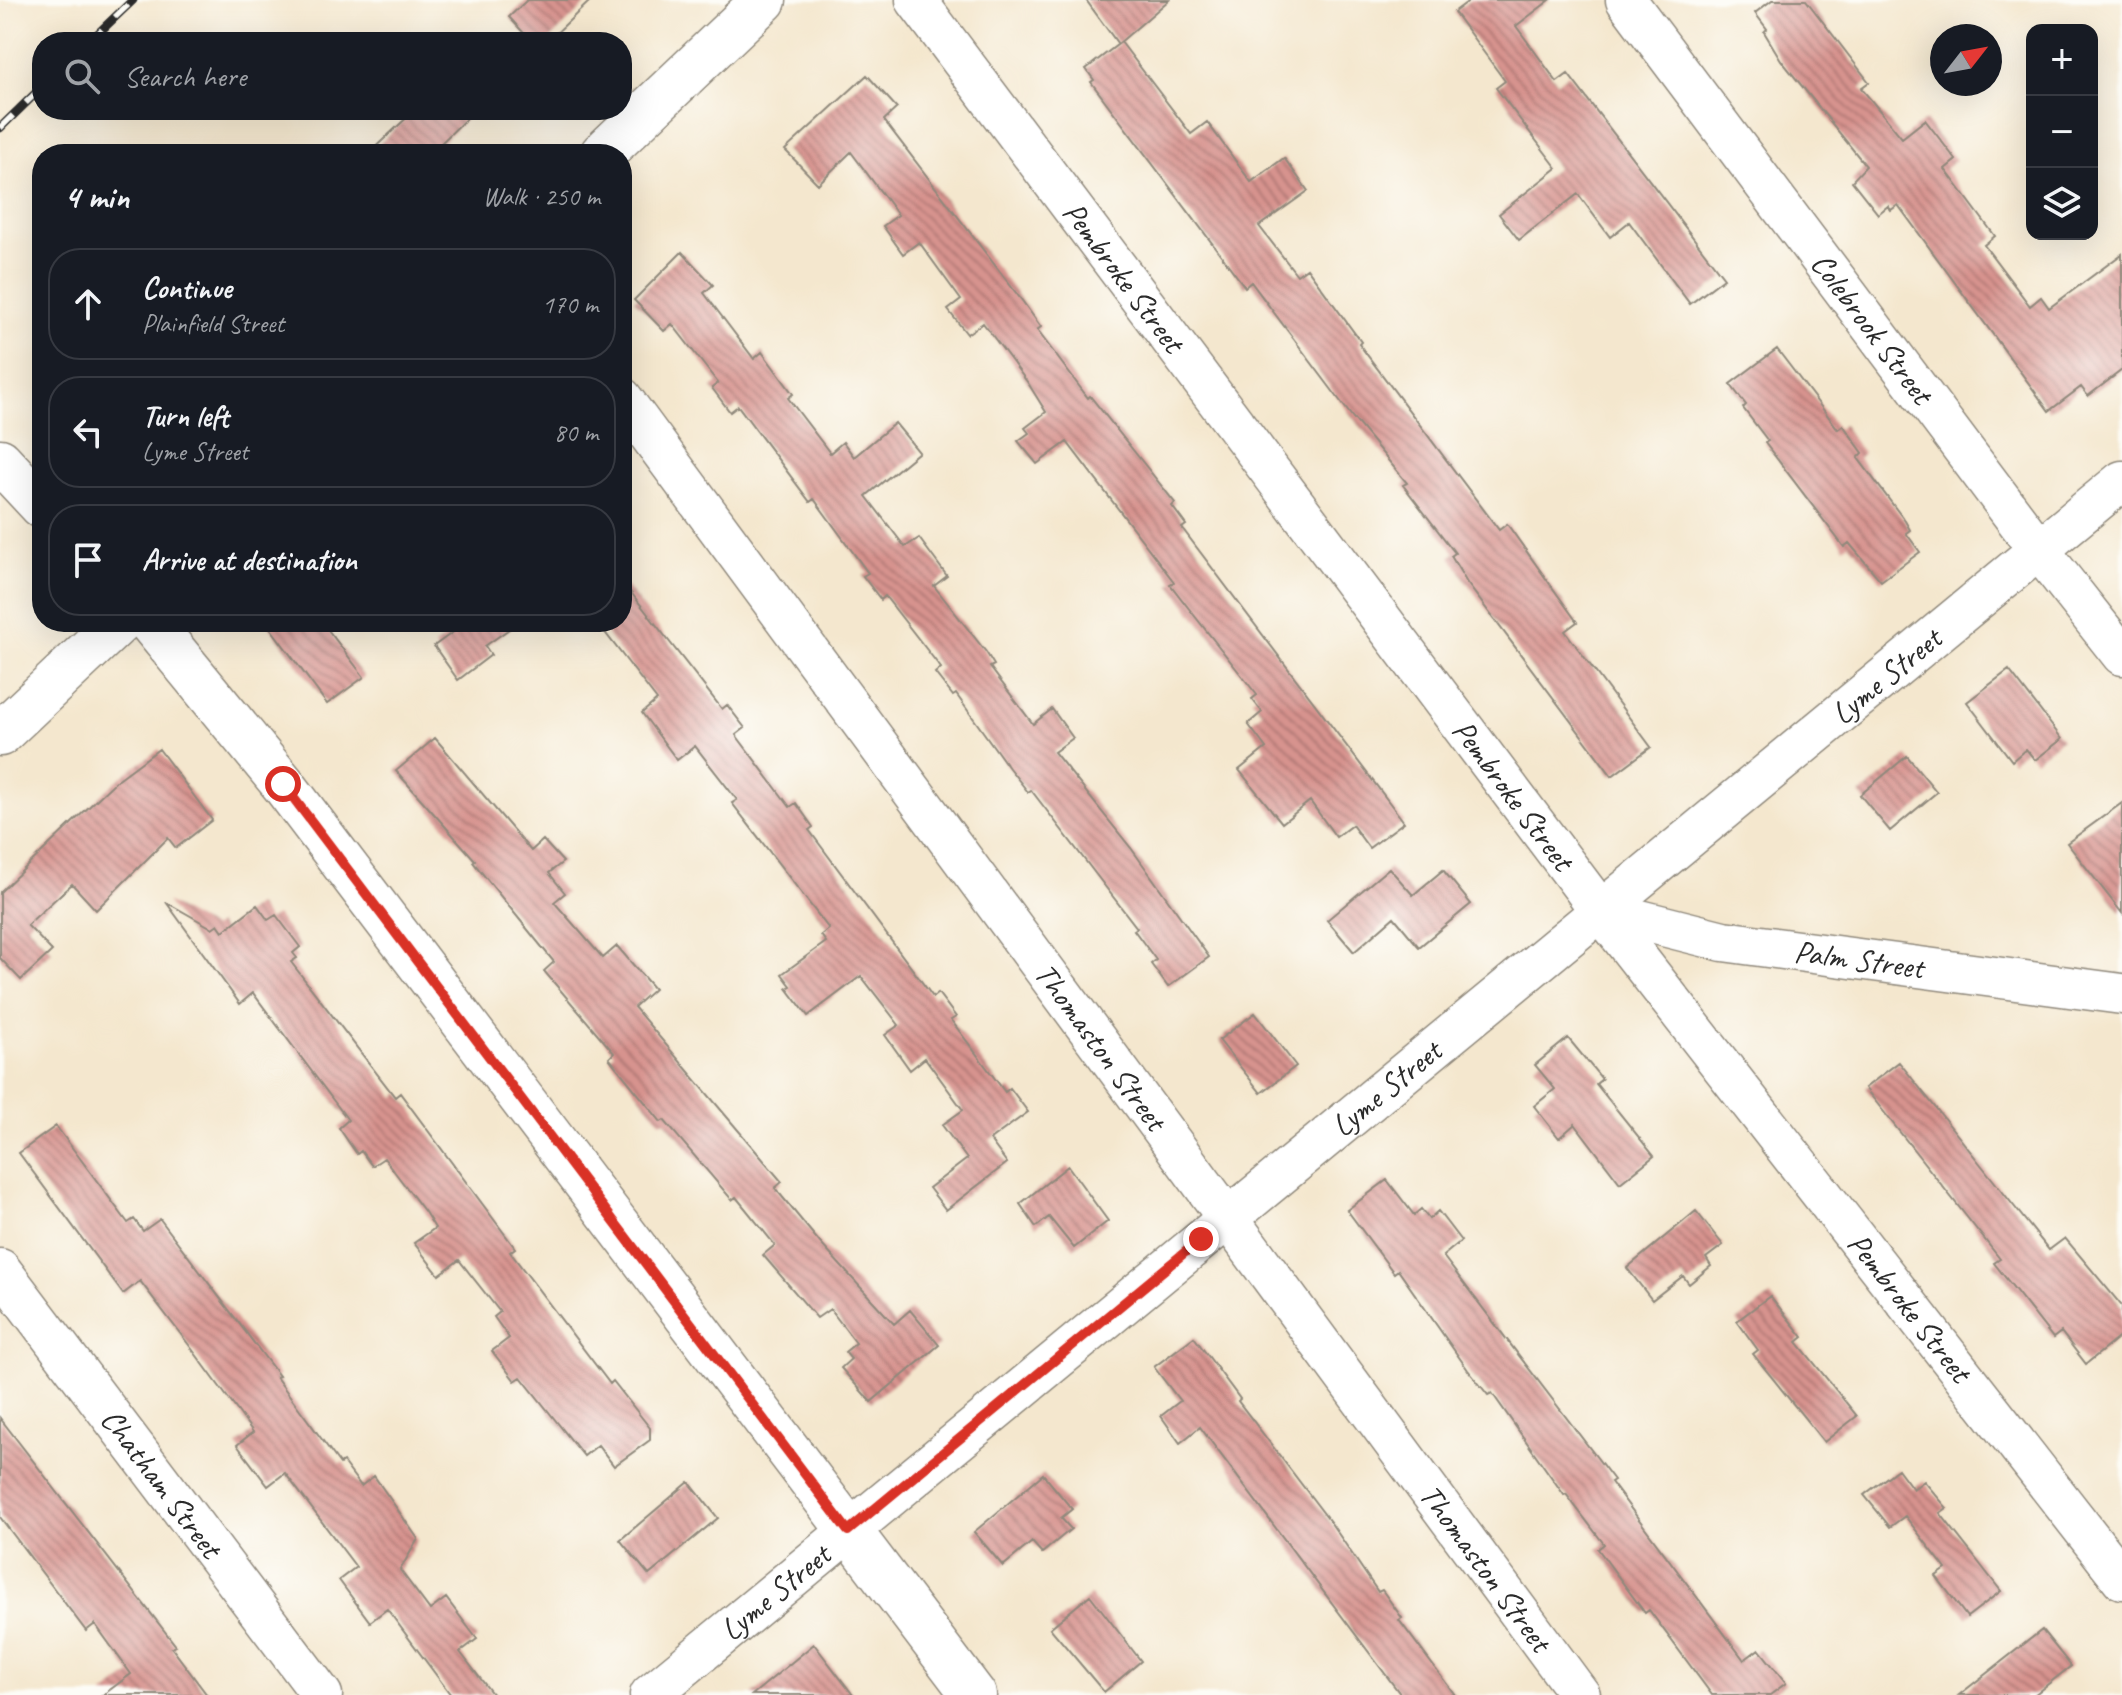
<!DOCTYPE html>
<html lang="en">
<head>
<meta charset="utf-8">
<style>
  body { margin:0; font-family:Caveat,sans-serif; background:#20242c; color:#f1f3f6 }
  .controls { position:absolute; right:24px; top:24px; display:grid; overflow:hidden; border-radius:16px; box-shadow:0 8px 32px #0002 }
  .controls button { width:72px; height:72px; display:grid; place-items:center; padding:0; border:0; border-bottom:2px solid #363941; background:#171b24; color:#f1f3f6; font:40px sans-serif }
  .compass { position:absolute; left:1930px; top:24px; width:72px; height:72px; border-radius:50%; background:#171b24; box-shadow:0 8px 32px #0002; rotate:59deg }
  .stop { position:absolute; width:24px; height:24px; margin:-18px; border:6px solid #d93025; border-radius:50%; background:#fff }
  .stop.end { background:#d93025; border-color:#fff; box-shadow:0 2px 8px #0008 }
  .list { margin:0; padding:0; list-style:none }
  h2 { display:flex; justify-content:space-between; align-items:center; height:104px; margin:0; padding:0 32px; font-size:34px }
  h2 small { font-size:26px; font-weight:400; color:#9ea1a6 }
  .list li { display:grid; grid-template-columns:52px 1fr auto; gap:24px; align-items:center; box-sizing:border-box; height:112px; margin:0 16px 16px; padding:0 16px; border:2px solid #363941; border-radius:32px }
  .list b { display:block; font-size:30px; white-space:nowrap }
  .list p { margin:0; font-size:26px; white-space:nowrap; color:#9ea1a6 }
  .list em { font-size:26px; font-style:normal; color:#9ea1a6 }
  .icon { flex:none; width:44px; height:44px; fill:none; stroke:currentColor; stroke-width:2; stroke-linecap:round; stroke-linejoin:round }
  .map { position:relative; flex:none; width:2122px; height:1695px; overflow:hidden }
  .search { position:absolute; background:#171b24; box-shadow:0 8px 32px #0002; left:32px; top:32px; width:600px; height:88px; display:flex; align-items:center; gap:20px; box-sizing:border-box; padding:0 28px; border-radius:32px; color:#9ea1a6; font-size:30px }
  .panel { position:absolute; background:#171b24; box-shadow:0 8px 32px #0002; left:32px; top:144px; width:600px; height:488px; border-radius:32px }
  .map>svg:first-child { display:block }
  .building { fill:url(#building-back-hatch) }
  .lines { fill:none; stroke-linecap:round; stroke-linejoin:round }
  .minor-casing { stroke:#90897c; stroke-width:43 }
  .tertiary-casing { stroke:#90897c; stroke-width:47 }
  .secondary-casing { stroke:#90897c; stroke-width:47 }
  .minor { stroke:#fff; stroke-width:40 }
  .tertiary { stroke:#fff; stroke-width:44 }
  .secondary { stroke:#fff; stroke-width:44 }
  .rail-casing { stroke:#2b2b2b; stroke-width:9 }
  .rail { stroke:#fdfcf7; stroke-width:6; stroke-dasharray:18; stroke-linecap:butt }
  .route { stroke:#d93025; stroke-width:10 }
  .labels { text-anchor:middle; stroke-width:8; stroke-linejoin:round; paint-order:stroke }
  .street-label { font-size:32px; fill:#2b2b2b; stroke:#fdfcf7 }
</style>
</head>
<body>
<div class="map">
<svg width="2122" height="1695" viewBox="0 0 2122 1695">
  <defs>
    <pattern id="building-back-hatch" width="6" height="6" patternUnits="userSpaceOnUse" patternTransform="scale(2)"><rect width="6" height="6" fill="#d7938e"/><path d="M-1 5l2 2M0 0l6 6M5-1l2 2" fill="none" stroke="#af7874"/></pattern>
  </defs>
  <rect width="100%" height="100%" fill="#fdfcf7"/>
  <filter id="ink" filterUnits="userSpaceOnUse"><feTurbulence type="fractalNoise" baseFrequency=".0125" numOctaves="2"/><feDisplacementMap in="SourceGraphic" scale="16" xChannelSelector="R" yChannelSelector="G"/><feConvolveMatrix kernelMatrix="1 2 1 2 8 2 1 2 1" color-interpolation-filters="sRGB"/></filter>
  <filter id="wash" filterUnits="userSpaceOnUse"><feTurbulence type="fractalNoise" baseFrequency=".006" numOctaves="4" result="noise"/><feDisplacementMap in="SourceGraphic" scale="32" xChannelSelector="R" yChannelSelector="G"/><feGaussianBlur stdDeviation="1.8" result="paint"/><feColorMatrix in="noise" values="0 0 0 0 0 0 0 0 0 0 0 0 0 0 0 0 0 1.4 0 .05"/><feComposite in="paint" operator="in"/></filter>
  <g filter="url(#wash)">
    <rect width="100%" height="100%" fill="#f4e7ce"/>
    <g id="blocks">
      <path class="building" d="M527,0H591L547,42H532L509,17Z
        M1086,0H1169L1118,44Z
        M1470,0H1550L1516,26L1557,82L1568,74L1724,278L1690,304L1629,222L1610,237L1578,194L1519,240L1499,214L1557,168L1496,88L1505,81L1454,12Z
        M1772,0H1806L1869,82L1861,88L1902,138L1925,120L1956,160L1945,169L1995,236L1984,245L2030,306L2041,297L2049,308L2122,254V370L2088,396L2081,387L2049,411L1898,205L1891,210L1888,206L1878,214L1852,181L1866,166L1781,60L1764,32L1767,29L1755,13Z
        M1121,42L1191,134L1207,122L1251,182L1284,158L1308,191L1259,226L1297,275L1307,268L1361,342L1359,344L1499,530L1507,524L1577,622L1565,631L1651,747L1612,776L1467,583L1451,556L1455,553L1403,485L1407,483L1353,418L1251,282L1245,287L1091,82L1094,80L1086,69Z
        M867,75L897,108L884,120L1023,302L1041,327L1037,330L1088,398L1090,396L1175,503L1172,506L1186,525L1182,528L1404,822L1369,848L1352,825L1336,837L1310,801L1282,823L1239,770L1266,748L1248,724L1262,712L1252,699L1257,695L1190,610L1170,584L1174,582L1067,442L1037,464L1018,441L1029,433L1025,428L1046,412L1028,383L983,323L967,334L948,310L961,300L919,242L903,254L883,226L898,215L851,152L818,184L785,150Z
        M415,110H475L430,154H368Z
        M682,252L713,285L704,293L754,359L762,352L793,394L788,398L830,453L843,442L854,457L895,423L919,452L866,496L905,547L919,538L947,576L934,586L986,652L994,665L990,667L1033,724L1052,709L1073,738L1054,752L1131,848L1209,957L1168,987L1151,964L1156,960L1134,930L1137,928L1031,790L1028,792L1009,768L956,694L953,696L935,673L941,668L885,596L881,600L863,576L868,573L814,499L810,502L738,406L730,412L712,388L718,383L672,324L664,331L634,300Z
        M1777,349L1838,429L1843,425L1863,453L1858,458L1905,521L1910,530L1906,533L1920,552L1881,581L1849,543L1844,547L1765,443L1768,441L1743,408L1746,405L1730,384Z
        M622,581L722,709L727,705L745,728L736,735L790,807L796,803L813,827L809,830L933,997L938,993L956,1017L951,1020L1005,1092L1010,1088L1028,1112L990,1140L1007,1163L946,1210L929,1188L967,1159L942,1125L963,1110L925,1058L910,1070L885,1035L899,1025L861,976L808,1016L787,988L791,986L782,974L826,942L821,935L829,929L732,803L737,800L695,746L677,760L642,713L657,700L597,622H622Z
        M266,622H322L364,677L327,704Z
        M467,622H519L485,646L491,655L458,680L434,646Z
        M2009,670L2062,739L2035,760L2026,749L2012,761L1967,702Z
        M435,738L531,851L543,840L563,862L549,873L565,893L554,902L603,958L617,946L654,989L634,1007L782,1182L775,1188L821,1244L894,1324L910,1310L939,1345L871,1402L841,1368L851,1359L845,1352L856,1343L830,1309L817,1318L763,1255L775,1245L736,1197L732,1200L664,1120L661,1122L609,1058L614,1053L544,971L554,962L473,862L475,860L396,771Z
        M159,749L212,820L176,848L168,838L96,910L72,884L27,925L52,951L21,980L0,958V892L116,781Z
        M1907,756L1937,792L1890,831L1860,795Z
        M2122,803V913L2067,843Z
        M1389,868L1413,895L1443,870L1471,904L1419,947L1394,917L1354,952L1327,920Z
        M166,902L212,928L218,924L223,931L257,905L268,920L276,915L300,947L293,953L297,958L291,962L395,1097L400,1093L515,1248L510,1252L610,1384L613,1381L650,1428V1440L614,1466L598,1445L584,1456L521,1377L515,1381L492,1351L509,1338L494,1317L500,1312L459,1260L439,1275L414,1243L435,1228L425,1212L384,1158L372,1166L361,1151L357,1154L339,1128L348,1120L253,993L240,1004Z
        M1255,1013L1296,1066L1261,1093L1219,1040Z
        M1568,1038L1602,1079L1596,1084L1654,1156L1620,1183L1575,1124L1559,1138L1534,1106L1555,1089L1535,1065Z
        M1899,1062L2049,1250L2065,1238L2122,1306V1335L2086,1364L2061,1332L2053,1338L1994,1263L2000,1259L1865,1088Z
        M56,1126L128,1223L134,1219L143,1231L160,1219L279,1376L276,1377L340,1464L343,1462L361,1486L374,1476L418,1539L400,1570L430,1610L446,1598L477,1639L460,1652L493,1695H451L387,1609L370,1622L339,1580L356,1567L285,1473L268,1486L237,1445L253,1432L189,1345L140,1281L123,1294L19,1153Z
        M1068,1166L1108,1221L1074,1248L1049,1217L1036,1227L1020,1204Z
        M1387,1180L1414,1215L1421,1209L1429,1219L1438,1211L1461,1241L1443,1256L1614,1480L1611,1482L1744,1660L1759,1649L1786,1683L1770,1695H1712L1649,1610L1645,1613L1598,1549L1604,1544L1566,1494L1564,1495L1492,1393L1488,1395L1468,1370L1398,1270L1394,1273L1347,1210Z
        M1696,1211L1723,1245L1706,1258L1711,1266L1689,1284L1683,1276L1652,1300L1627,1268Z
        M1770,1296L1803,1337L1797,1342L1857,1416L1824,1442L1753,1354L1758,1350L1737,1321Z
        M1194,1337L1240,1399L1238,1401L1331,1523L1378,1592L1382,1590L1402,1618L1399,1620L1455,1695H1401L1200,1427L1180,1443L1161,1416L1180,1401L1154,1367Z
        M0,1418L176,1646L172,1648L207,1695H103L131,1674L95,1624L86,1631L0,1517Z
        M1898,1469L1913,1489L1924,1481L1947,1508L1940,1513L2001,1591L1967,1617L1936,1576L1946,1569L1905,1516L1890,1527L1864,1495Z
        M1043,1474L1072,1509L1061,1518L1071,1529L1042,1553L1032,1542L1003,1566L974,1532Z
        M689,1482L718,1518L649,1575L620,1540Z
        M1090,1595L1141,1661L1104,1692L1050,1628Z
        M2042,1630L2071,1666L2034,1695H1959Z
        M814,1644L853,1695H752Z"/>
    </g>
  </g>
  <g filter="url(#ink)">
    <use href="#blocks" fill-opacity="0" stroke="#90897c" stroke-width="2"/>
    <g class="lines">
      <g class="minor-casing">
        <g id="minor">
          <path id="s1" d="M916,0L1600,910L2122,1579"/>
          <path id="s2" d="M1626,0L2039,550L2122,655"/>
          <path id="s3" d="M622,398L1580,1695"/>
          <path id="s4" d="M1600,910L1723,941L2122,994"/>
          <path id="s5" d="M0,1269L322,1695"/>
          <path id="s6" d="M650,1695L2122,481"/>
        </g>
      </g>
      <g class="tertiary-casing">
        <path id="tertiary" d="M0,461L42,506
          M150,622L283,784L974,1695"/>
      </g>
      <g class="secondary-casing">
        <path id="secondary" d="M602,154L764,0
          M0,734L119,622"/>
      </g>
      <use href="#minor" class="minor"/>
      <use href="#tertiary" class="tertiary"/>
      <use href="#secondary" class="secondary"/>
      <g class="rail-casing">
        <path id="rail" d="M89,42L133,0
          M0,128L42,87"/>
      </g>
      <use href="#rail" class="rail"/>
    </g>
  </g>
  <g class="lines" filter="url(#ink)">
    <path class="route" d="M283,784L848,1531L1201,1239"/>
  </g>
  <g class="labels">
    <g class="street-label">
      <text dy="11" stroke="none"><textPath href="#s1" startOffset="346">Pembroke Street</textPath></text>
      <text dy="11" stroke="none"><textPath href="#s2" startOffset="410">Colebrook Street</textPath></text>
      <text dy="11" stroke="none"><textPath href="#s6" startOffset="1602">Lyme Street</textPath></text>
      <text dy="11" stroke="none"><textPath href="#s1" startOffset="994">Pembroke Street</textPath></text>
      <text dy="11" stroke="none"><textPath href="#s4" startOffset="264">Palm Street</textPath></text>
      <text dy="11" stroke="none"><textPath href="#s3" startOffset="806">Thomaston Street</textPath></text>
      <text dy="11" stroke="none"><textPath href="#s6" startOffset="954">Lyme Street</textPath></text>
      <text dy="11" stroke="none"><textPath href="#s1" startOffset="1642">Pembroke Street</textPath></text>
      <text dy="11" stroke="none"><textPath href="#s5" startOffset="268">Chatham Street</textPath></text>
      <text dy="11" stroke="none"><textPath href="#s3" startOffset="1454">Thomaston Street</textPath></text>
      <text dy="11" stroke="none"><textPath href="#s6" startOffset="162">Lyme Street</textPath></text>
    </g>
  </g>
</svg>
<div class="controls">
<button>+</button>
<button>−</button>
<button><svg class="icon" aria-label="layers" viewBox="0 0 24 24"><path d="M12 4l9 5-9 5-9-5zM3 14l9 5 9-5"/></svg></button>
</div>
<svg class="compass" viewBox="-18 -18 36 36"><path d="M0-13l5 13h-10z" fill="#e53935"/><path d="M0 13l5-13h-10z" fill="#9ea1a6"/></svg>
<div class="stop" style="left:283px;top:784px"></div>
<div class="stop end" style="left:1201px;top:1239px"></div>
<div class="search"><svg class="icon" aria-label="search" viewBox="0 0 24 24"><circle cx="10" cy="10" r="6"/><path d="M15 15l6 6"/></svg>Search here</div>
<section class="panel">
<h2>4 min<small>Walk · 250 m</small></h2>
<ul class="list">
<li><svg class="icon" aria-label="ahead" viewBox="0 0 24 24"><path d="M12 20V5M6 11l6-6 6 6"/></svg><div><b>Continue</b><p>Plainfield Street</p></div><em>170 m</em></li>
<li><svg class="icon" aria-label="left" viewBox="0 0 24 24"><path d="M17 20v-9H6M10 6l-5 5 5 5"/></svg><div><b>Turn left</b><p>Lyme Street</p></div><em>80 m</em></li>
<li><svg class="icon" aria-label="arrive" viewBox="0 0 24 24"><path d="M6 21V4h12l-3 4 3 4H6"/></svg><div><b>Arrive at destination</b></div></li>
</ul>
</section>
</div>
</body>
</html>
